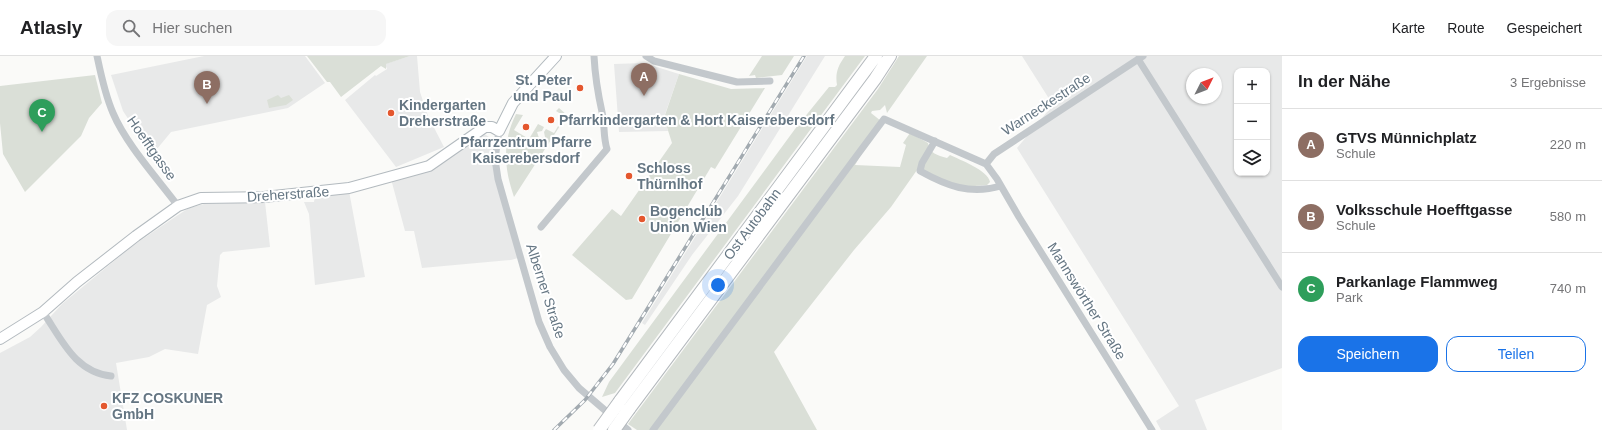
<!DOCTYPE html>
<html lang="de">
<head>
<meta charset="utf-8">
<style>
  body { margin:0; font-family:Arial,sans-serif; background:#f6f6f6; color:#202124 }
  .controls { position:absolute; right:12px; top:12px; display:grid; overflow:hidden; border-radius:8px; box-shadow:0 1px 3px #0004 }
  .controls button { width:36px; height:36px; display:grid; place-items:center; padding:0; border:0; border-bottom:1px solid #e0e0e0; background:#fff; color:#202124; font:20px sans-serif }
  .compass { position:absolute; left:1186px; top:12px; width:36px; height:36px; border-radius:50%; background:#fff; box-shadow:0 1px 3px #0004; rotate:48deg }
  .you { position:absolute; left:718px; top:229px; width:14px; height:14px; margin:-10px; border:3px solid #fff; border-radius:50%; background:#1a73e8; box-shadow:0 0 0 6px #1a73e833 }
  .badge { display:grid; place-items:center; width:26px; height:26px; border-radius:50%; background:#1a73e8; color:#fff; font-size:13px; font-weight:700 }
  .pin { position:absolute; translate:-50% -33px; filter:drop-shadow(0 1px 2px #0008) }
  .pin::after { content:''; position:absolute; top:21px; width:14px; height:12px; background:inherit; clip-path:polygon(0 0,100% 0,50% 100%) }
  .list { margin:0; padding:0; list-style:none }
  h2 { display:flex; justify-content:space-between; align-items:center; height:52px; margin:0; padding:0 16px; font-size:17px }
  h2 small { font-size:13px; font-weight:400; color:#757577 }
  .list li { display:grid; grid-template-columns:26px 1fr auto; gap:12px; align-items:center; box-sizing:border-box; height:72px; padding:0 16px; border-top:1px solid #e0e0e0 }
  .list b { display:block; font-size:15px; white-space:nowrap }
  .list p { margin:0; font-size:13px; white-space:nowrap; color:#757577 }
  .list em { font-size:13px; font-style:normal; color:#757577 }
  .actions { display:flex; gap:8px; padding:12px 16px }
  .actions a { flex:1; padding:9px 0; border:1px solid #1a73e8; border-radius:12px; text-align:center; font-size:14px; color:#1a73e8 }
  .actions .main { background:#1a73e8; color:#fff }
  .icon { flex:none; width:22px; height:22px; fill:none; stroke:currentColor; stroke-width:2; stroke-linecap:round; stroke-linejoin:round }
  .map { position:relative; flex:none; width:1282px; height:374px; overflow:hidden }
  header { display:flex; align-items:center; gap:24px; box-sizing:border-box; height:56px; padding:0 20px; background:#fff; border-bottom:1px solid #e0e0e0 }
  header strong { font-size:19px }
  nav { display:flex; gap:22px; margin-inline-start:auto; font-size:14px }
  .search { width:280px; height:36px; background:#f6f6f6; display:flex; align-items:center; gap:10px; box-sizing:border-box; padding:0 14px; border-radius:12px; color:#757577; font-size:15px }
  main { display:flex }
  aside { flex:1; background:#fff }
  .map>svg:first-child { display:block }
  .built { fill:#e8e9e9; fill-rule:evenodd }
  .green { fill:#dadfd7 }
  .lines { fill:none; stroke-linecap:round; stroke-linejoin:round }
  .secondary-casing { stroke:#b3babf; stroke-width:12 }
  .highway-casing { stroke:#b4b9bd; stroke-width:14 }
  .street { stroke:#c3c8cc; stroke-width:7 }
  .secondary { stroke:#fff; stroke-width:10 }
  .highway { stroke:#fff; stroke-width:12 }
  .rail-casing { stroke:#a2aab0; stroke-width:3.5 }
  .rail { stroke:#fff; stroke-width:2; stroke-dasharray:6; stroke-linecap:butt }
  .highway-bridge-casing { stroke:#b4b9bd; stroke-width:14; stroke-linecap:butt }
  .highway-bridge { stroke:#fff; stroke-width:12 }
  .poi-dot { fill:#e4572e; stroke:#fff; stroke-width:1.5 }
  .labels { text-anchor:middle; stroke-width:4; stroke-linejoin:round; paint-order:stroke }
  .poi-label { font-size:14px; font-weight:bold; fill:#657683; stroke:#fff; text-anchor:start }
  .street-label { font-size:14px; fill:#657683; stroke:#fff }
</style>
</head>
<body>
<header>
<strong>Atlasly</strong>
<div class="search"><svg class="icon" aria-label="search" viewBox="0 0 24 24"><circle cx="10" cy="10" r="6"/><path d="M15 15l6 6"/></svg>Hier suchen</div>
<nav><a>Karte</a><a>Route</a><a>Gespeichert</a></nav>
</header>
<main>
<div class="map">
<svg width="1282" height="374" viewBox="0 0 1282 374">
  <rect width="100%" height="100%" fill="#fafaf8"/>
  <path class="built" d="M204,0H305L325,27L288,52L171,76L152,99L123,55L111,19Z
    M410,0H417L420,36L428,60L444,91L396,111L345,44L375,19L376,20L387,13L385,8Z
    M807,0H825L738,140L692,199L645,269L642,267L650,254Z
    M1022,0H1282V312L1195,344L1207,374H1161L1156,365L1179,350L1017,92L1053,49ZM1237,15H1267V117H1237ZM1192,18H1216V42H1192Z
    M644,7L679,18L664,61L668,75L619,76L614,8Z
    M483,77L489,81L491,87L495,123L518,202L511,204L422,212L414,175H405L391,123L424,115Z
    M349,135L365,221L315,229L309,158L304,146H314L315,139Z
    M265,146L270,191L223,196L220,199L217,230L221,241L207,249L198,298L165,293L149,301L116,307L127,374H0V297L30,281L41,271L62,248L131,191L175,161L189,152L204,148Z"/>
  <path class="green" d="M307,0H410L386,8V13L381,10L341,41L330,26H327Z
    M762,0H794L782,19L756,22L755,19L749,20Z
    M845,0H865L615,337L602,341L609,326L795,73L829,31H835L837,29C835,17 838,10 845,0Z
    M899,0H927L887,57L885,49L880,54L872,55L871,57L881,65L855,109L900,111L906,89L903,87L910,77L928,87C930,98 937,99 947,102L950,99C960,104 988,114 990,126L987,129L964,131L917,114L891,151L854,194L774,296L817,374H637L628,368L878,33Z
    M679,18L731,33L765,32L715,113L711,111L632,243L626,244L572,199L612,153L621,160L672,87L664,62Z
    M95,19L102,47L89,62L81,80L25,136L3,98L0,67V30Z
    M278,39L281,42L289,39L293,44L286,49L269,52L267,44Z
    M559,52L567,59L514,141C504,112 502,86 516,58L523,59L514,74L529,83L538,68L544,71L542,75L537,76L539,82L545,81L544,76L546,73L554,77L564,60L556,55Z"/>
  <g class="lines">
    <g class="secondary-casing">
      <path id="secondary" d="M0,283L43,256L77,226L136,180L178,150L201,142L264,141L349,132L429,110L485,71H492L499,75L513,47L556,0"/>
    </g>
    <g class="highway-casing">
      <path id="highway" d="M620,345L876,0
        M629,353L875,23L890,0"/>
    </g>
    <path class="street" d="M97,0C101,19 105,39 113,57C126,88 157,122 178,150
      M646,0L654,5L737,26L770,25
      M1138,3L1282,231
      M499,75L495,103L498,123L539,266L550,291L564,314L579,332L628,374
      M935,85L922,107L920,115C947,130 970,139 1001,130
      M986,108L994,98L1143,0
      M541,171L607,93C603,81 605,69 602,56C598,38 595,19 594,0
      M43,256C62,284 75,316 111,320
      M653,374L884,63L986,108L997,123L1019,161L1152,374"/>
    <use href="#secondary" class="secondary"/>
    <use href="#highway" class="highway"/>
    <g class="rail-casing">
      <path id="rail" d="M554,374L585,344L613,308L804,0"/>
    </g>
    <use href="#rail" class="rail"/>
    <g class="highway-bridge-casing">
      <path id="highway-bridge" d="M599,374L620,345
        M614,374L629,353"/>
    </g>
    <use href="#highway-bridge" class="highway-bridge"/>
  </g>
  <g class="poi-dot">
    <circle cx="580" cy="32" r="4"/>
    <circle cx="391" cy="57" r="4"/>
    <circle cx="551" cy="64" r="4"/>
    <circle cx="526" cy="71" r="4"/>
    <circle cx="629" cy="120" r="4"/>
    <circle cx="642" cy="163" r="4"/>
    <circle cx="104" cy="350" r="4"/>
  </g>
  <g class="labels">
    <g class="poi-label">
      <text x="572" y="29" text-anchor="end">St. Peter<tspan x="572" dy="16">und Paul</tspan></text>
      <text x="399" y="54">Kindergarten<tspan x="399" dy="16">Dreherstraße</tspan></text>
      <text x="559" y="69">Pfarrkindergarten &amp; Hort Kaiserebersdorf</text>
      <text x="526" y="91" text-anchor="middle">Pfarrzentrum Pfarre<tspan x="526" dy="16">Kaiserebersdorf</tspan></text>
      <text x="637" y="117">Schloss<tspan x="637" dy="16">Thürnlhof</tspan></text>
      <text x="650" y="160">Bogenclub<tspan x="650" dy="16">Union Wien</tspan></text>
      <text x="112" y="347">KFZ COSKUNER<tspan x="112" dy="16">GmbH</tspan></text>
    </g>
    <g class="street-label">
      <text transform="translate(1046 48) rotate(-33)" y="5">Warneckestraße</text>
      <text transform="translate(152 92) rotate(55)" y="5">Hoefftgasse</text>
      <text transform="translate(288 138) rotate(-4)" y="5">Dreherstraße</text>
      <text transform="translate(752 168) rotate(-53)" y="5">Ost Autobahn</text>
      <text transform="translate(546 235) rotate(72)" y="5">Alberner Straße</text>
      <text transform="translate(1087 245) rotate(58)" y="5">Mannswörther Straße</text>
    </g>
  </g>
</svg>
<div class="controls">
<button>+</button>
<button>−</button>
<button><svg class="icon" aria-label="layers" viewBox="0 0 24 24"><path d="M12 4l9 5-9 5-9-5zM3 14l9 5 9-5"/></svg></button>
</div>
<svg class="compass" viewBox="-18 -18 36 36"><path d="M0-13l5 13h-10z" fill="#e53935"/><path d="M0 13l5-13h-10z" fill="#757577"/></svg>
<div class="you"></div>
<div class="pin badge" style="left:644px;top:40px;background:#8d6e63">A</div>
<div class="pin badge" style="left:207px;top:48px;background:#8d6e63">B</div>
<div class="pin badge" style="left:42px;top:76px;background:#2e9e5b">C</div>
</div>
<aside>
<h2>In der Nähe<small>3 Ergebnisse</small></h2>
<ul class="list">
<li><span class="badge" style="background:#8d6e63">A</span><div><b>GTVS Münnichplatz</b><p>Schule</p></div><em>220 m</em></li>
<li><span class="badge" style="background:#8d6e63">B</span><div><b>Volksschule Hoefftgasse</b><p>Schule</p></div><em>580 m</em></li>
<li><span class="badge" style="background:#2e9e5b">C</span><div><b>Parkanlage Flammweg</b><p>Park</p></div><em>740 m</em></li>
</ul>
<div class="actions"><a class="main">Speichern</a><a>Teilen</a></div>
</aside>
</main>
</body>
</html>
